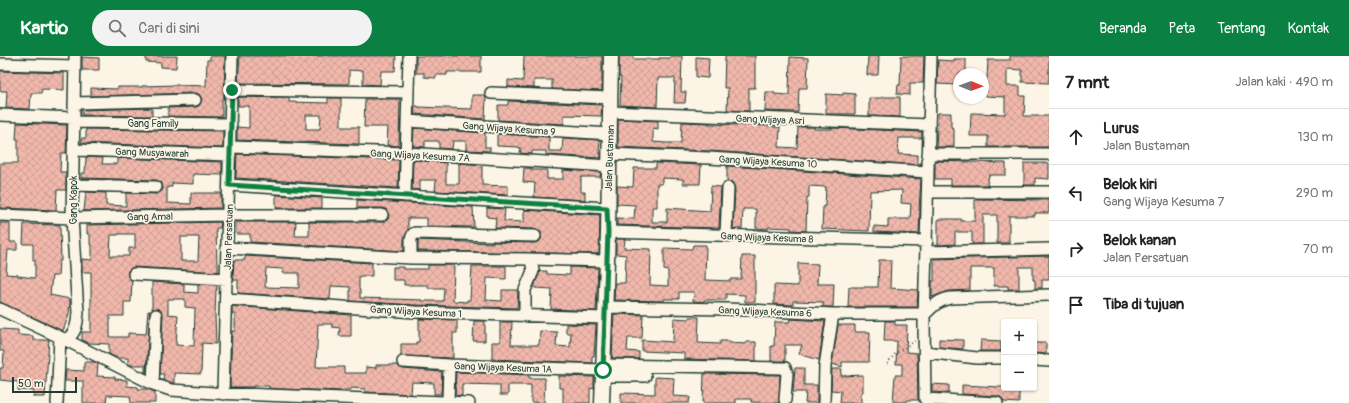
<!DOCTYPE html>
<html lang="id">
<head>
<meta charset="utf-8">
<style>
  body { margin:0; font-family:Pangolin,sans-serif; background:#f2f2f2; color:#222 }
  .controls { position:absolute; right:12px; bottom:12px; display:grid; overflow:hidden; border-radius:4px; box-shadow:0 1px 3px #0004 }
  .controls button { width:36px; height:36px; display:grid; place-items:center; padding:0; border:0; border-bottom:1px solid #e0e0e0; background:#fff; color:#222; font:20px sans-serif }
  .compass { position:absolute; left:953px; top:12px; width:36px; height:36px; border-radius:50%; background:#fff; box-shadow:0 1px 3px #0004; rotate:91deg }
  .scale { position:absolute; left:12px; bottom:10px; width:65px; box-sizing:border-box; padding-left:4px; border:2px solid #1f3d34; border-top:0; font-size:11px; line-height:14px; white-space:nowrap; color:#1f3d34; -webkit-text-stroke:3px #fcf5e5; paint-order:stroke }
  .stop { position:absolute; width:12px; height:12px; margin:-9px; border:3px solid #0b8043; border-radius:50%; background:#fff }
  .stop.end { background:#0b8043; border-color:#fff; box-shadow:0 1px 4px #0008 }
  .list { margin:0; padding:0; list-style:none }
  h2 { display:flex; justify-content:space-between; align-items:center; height:52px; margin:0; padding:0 16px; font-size:17px }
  h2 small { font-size:13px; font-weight:400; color:#767676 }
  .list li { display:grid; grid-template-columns:26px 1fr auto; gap:12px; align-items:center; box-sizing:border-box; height:56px; padding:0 16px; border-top:1px solid #e0e0e0 }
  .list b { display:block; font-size:15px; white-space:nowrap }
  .list p { margin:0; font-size:13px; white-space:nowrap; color:#767676 }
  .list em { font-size:13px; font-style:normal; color:#767676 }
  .icon { flex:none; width:22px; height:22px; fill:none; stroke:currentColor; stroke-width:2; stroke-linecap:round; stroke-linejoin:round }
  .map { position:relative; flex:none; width:1049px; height:347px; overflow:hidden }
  header { display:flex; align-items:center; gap:24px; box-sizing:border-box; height:56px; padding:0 20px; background:#0b8043; color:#fff }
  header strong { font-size:19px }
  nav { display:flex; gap:22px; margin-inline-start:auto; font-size:14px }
  .search { width:280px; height:36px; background:#f2f2f2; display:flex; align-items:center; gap:10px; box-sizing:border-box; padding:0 14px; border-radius:22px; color:#767676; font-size:15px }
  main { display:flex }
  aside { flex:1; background:#fff }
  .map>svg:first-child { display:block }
  .building { fill:url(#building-cross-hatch); stroke:#1f3d34; fill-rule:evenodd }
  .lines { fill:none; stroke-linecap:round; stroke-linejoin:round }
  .minor-casing { stroke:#1f3d34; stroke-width:14 }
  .major-casing { stroke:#1f3d34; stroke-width:17 }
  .path { stroke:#1f3d34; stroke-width:1.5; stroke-dasharray:1 3; stroke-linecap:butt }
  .minor { stroke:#fcf5e5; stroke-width:11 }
  .major { stroke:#fcf5e5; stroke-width:14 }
  .route { stroke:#0b8043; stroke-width:5 }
  .labels { text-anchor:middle; stroke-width:3.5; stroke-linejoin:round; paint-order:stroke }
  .street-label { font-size:10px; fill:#1f3d34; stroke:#fcf5e5 }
</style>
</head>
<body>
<header>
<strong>Kartio</strong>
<div class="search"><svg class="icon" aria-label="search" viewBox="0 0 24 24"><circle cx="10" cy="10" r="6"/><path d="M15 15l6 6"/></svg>Cari di sini</div>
<nav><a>Beranda</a><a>Peta</a><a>Tentang</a><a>Kontak</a></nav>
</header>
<main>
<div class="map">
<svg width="1049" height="347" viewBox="0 0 1049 347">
  <defs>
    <pattern id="building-cross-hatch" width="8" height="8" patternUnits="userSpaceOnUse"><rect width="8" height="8" fill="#f1b7ab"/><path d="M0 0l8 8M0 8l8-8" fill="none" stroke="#ce9e94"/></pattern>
  </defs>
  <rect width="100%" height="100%" fill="#fcf5e5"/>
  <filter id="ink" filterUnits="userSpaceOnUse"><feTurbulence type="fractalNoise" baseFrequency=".025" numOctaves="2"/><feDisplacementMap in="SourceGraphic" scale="8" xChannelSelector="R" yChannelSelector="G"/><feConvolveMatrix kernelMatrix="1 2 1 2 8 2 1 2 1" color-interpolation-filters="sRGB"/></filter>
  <g filter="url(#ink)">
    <path class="building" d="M146,0H177L176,12L161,11V7L146,6Z
      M210,0H225L224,43H222V61L168,60V52L195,51L199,50L202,43L199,38L195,37L91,40V32L117,33L118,31H142V30L178,29L206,30L207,4H210Z
      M240,0H396L395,15H381L380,29L363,28V15L349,14V28L238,27Z
      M416,0H481V16H447V19H436V22L424,21V17H416Z
      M524,0H602V35L552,33V24H534V32L508,31V24L523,25Z
      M619,0H633V3H659V2H670V0H682L681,36H686L685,47H674L675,22H658L657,51L620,49L621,21H619Z
      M725,0H755V32H749V55L727,54L728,32H724Z
      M868,0H879L878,19H867Z
      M901,0H924L923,27H910V39L897,38L898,29H900Z
      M1010,0H1049V27L1022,26V14L1007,13V30H1020V40H1025L1024,60H1049V91H988V80H970L971,57L1005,58V41L986,40L988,4H1010Z
      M82,1L99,2V14H82Z
      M696,1L709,2L708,22L696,21Z
      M790,1L808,2L807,32H799L798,56L765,55L766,36H774V38L789,39Z
      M954,3H966V18H959V29L937,28L938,4L954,5Z
      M0,15L64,17V34L42,33L41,37H31L30,53L6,52L7,35H0Z
      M843,37L855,38V58H826V38L843,39Z
      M472,39H485L486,41L485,63L414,58L415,50H418V51L472,53Z
      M238,41L289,42V46L328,47V42H341V71H359V88L237,84V71L249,72V50H238ZM306,59H321L320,73H306Z
      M882,41H900V61L869,60V42H882Z
      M365,43H400L399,90L387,89L388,71H364Z
      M508,45L602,49L601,60L564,59V68L498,64V49H508Z
      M152,52V60L82,59V54Z
      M938,57H951V71L954,72V91H936Z
      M618,63L658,65V73L653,72V86L666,87H681L682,66L709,67V68L773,70V71H780L779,91L797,92L798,71H814V73H832V72L922,76V82H899L898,98L917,99V107H921V109L709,95L618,91Z
      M17,67L67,69L66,97H61L60,116H66V134H57L56,154L0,152V107H18V83H16Z
      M414,72L485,77V91H490V95L466,94V85H453L452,93L439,92V85H425V91L413,90Z
      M86,73L223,75V92L81,87L82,82H86Z
      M497,78L549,81V95H562L563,82L600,84L599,97H601V102L546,99V95H532V98L520,97L521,92H519V91L497,90Z
      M237,98L399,104L398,132L236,122Z
      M86,101L103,102L102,108H117V102L222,106V119L193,118V128L172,127V131H167V147L191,148V137H221V152L84,155L86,136L106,137V149L126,150V137L156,138L162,135L163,132L162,127L156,124L81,122V117H85Z
      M413,104L446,107V128H459V107L482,109V129L508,130V139L435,135L436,124H420V134L412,133Z
      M935,105L1006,107V119H989L987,129H951V123H935Z
      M656,107L701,109L700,128H683V123L662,122V128H657V151H652V166H667V152L710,155L711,130L721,131L719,172L617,169V162L634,163L635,149L617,148V130L633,131L634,112H656Z
      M1024,107H1049V123L1035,122V129H1024Z
      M727,110L921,123L919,154H920L919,178L874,176V170L888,171V163H910L911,148L901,147L902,134L870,135L869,175L822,173L823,150H825L826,131L809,130V141H807L806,175L791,174V172L768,171V173L756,172V153H743L742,173H733L735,132L732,126L727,125Z
      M524,112H531V114H547V123H563V114L601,116L600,121H581V136H585V144L534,141L535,127L523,126Z
      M276,139L322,142V152H276Z
      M975,143L1049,144V157H1035V160H1009V187H997V159H983V188H972V176H955V188L938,189V163H961V165H975Z
      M357,144L473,151L474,171L427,170V162H408V174L404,183V195L250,186V178H236V166H296L295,180H309V166L341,167V166H382L388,163L389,159L386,153L382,152H357Z
      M487,152L505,153L504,165L524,166V154L600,159L599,198L418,195V184L491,187V186L535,187L539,186L541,183V176L536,173L495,172L496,162L487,161Z
      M221,166L220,172H216L217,207H218V216L134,211L131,212L128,215V221L132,224L131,246H124V260H110V281H128V277L146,278L148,255H150L146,317L145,316V309H130L128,307V302H117L109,298V288L88,287L82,284V276H91V216H82V203L92,204V189H90V178H87V169ZM118,178H135V192H129V200H110L111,179H118ZM181,181H199L198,205H181Z
      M0,167H10V186H17V194H8L6,218L18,219V220L35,222V204H33V188H23L24,168L60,169L61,205H59L58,220H52L50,239L70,243L69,258L63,275L0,246Z
      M616,183H625L624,192L651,193L650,229L668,230V215L664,214V192L692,193L693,189H706L705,224L731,225V223H741L742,200H755V246H745V239L726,238V244H704V246L693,245L694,236H679V243H664V245L614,244L615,227H625L626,199L616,198Z
      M245,200L372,207V220H359V233L360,234V242L422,244V245H443L444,232H428V229H404V224H393V211H403V213H428V209H454L453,245L467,246V244H470L472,210H506V223L487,222L486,244L502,245V234H518L517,252L415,249L350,245V231L331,230L330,243L238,237V224H234L233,220L234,204H245ZM266,212L283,213V217H299V232L265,231Z
      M1049,200V224H1042V232H1035V224H1033V211H1019V233H1008V230H994V212H970V234L949,235L932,241V225H934V203Z
      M879,204H891L890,232L918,234L917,251H848L849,231H878Z
      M798,207L818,208L817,228H834L833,251H823V246L793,245V249L774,248V229L798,230Z
      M570,211L598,212L596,255L551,253L552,233L535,232V228L540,215H547V218L570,219Z
      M152,226L184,228V236L198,237V228L217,229V234H216L215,258L216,288L202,287L201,318L174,317V327L163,324L164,318H160L163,259L159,253H152ZM168,243H185V251L195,252L194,290L176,289L178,259L168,258Z
      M232,250L351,259V280H339L340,272L332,271V268H318L316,311H344V317H366V311L376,312V309H397L403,313L442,316L441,338H434V327L412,326L411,338L365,336V333L351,332V334H344V335L279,333L269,332V330H254V331H230L232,275H235V258H232Z
      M614,258L643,259L642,282H628L627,295L639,296V303L612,302Z
      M689,261H699L698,287L720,288V285H730V287L746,288V286H756V305L684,303V297L642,295V284L673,286L674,262L689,263Z
      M419,263L457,264V277H453V302L401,300V288H416V286H419Z
      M790,263L825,265L819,304L799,298L802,289H785V305H771V290H774L775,266H789Z
      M474,265H485V285H473Z
      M885,265H895V269H907L906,296L917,297L918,344H907V346H893L895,319H902V308H896L897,285H884Z
      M500,266H512L511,289H539L540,275L557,276L556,290L570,291L571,277H566V268L596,269L594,300H592V307L492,303V286H500Z
      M838,269H855V276H870L869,306H842V311L832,308Z
      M0,273L18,274V279L33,280V284H49L45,341H33L34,335L18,334V326L0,324V312H3L4,295H0Z
      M939,283L963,284V293L939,291Z
      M981,284L1001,285V295H980Z
      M1034,287H1046V298L1034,297Z
      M84,306H95L98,308L97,320L115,321V323L127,324V330L138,331V333H148L155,336V347H131L130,340L107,339L106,347H83V325H65L66,314L84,315Z
      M795,312H804V329H817V347H805L806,336H793Z
      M832,313H842L841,320L863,319V336H861V347H840L841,335L831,334Z
      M456,316L529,319V322H545L544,347L531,346V329H508V339H500V329L462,328V340L455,339Z
      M704,318L780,319L779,347L751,346V343H736V347H703Z
      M559,320L594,321V333L590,332V347H563V332H559Z
      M655,321L674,322L673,340L690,341L689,347H621V337L655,338Z
      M932,328L949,329V337L932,336Z
      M962,329L1019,332V347L1004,346L1001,341L997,340L962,338Z"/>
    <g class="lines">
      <g class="minor-casing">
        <path id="minor" d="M931,0L924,265L925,343L997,347
          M0,8L75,10
          M232,34L408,36
          M491,37L610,42
          M74,47L195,44
          M610,56L929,69
          M0,59L74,62
          M407,65L610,78
          M74,66L231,68
          M230,91L407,97L609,110
          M74,94L230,99
          M609,98L709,102L928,116
          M928,98H1049
          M73,129L156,131
          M229,129L607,152
          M928,136H1049
          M405,140L409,0
          M0,159L72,162L228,159H382
          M608,176L927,185
          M726,179L728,132
          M227,192L411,202L531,203L606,205
          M926,196L1049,193
          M411,202V183L413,178L415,177L535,180
          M134,218L227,223
          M227,243L415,256L605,262
          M605,251L727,253L833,258H925C933,250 939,244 950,242L1049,239
          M0,253L66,284L153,328L171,334L214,337L469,347
          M525,260V234L533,215L531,203
          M66,284C76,277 77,269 78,257L72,162L75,0
          M925,296L977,302H1004
          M1034,304L1049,305
          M403,306L449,309L603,314
          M603,309L782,312H785L787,317L785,344
          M603,320H645
          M153,328L156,259
          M223,338L232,0
          M448,346L449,309
          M57,347L60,281
          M824,347L825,310L833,258"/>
      </g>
      <g class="major-casing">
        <path id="major" d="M602,347L608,176L611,0"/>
      </g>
      <path class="path" d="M887,308L895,298L915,285"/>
      <use href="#minor" class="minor"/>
      <use href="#major" class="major"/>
    </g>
  </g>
  <g class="lines" filter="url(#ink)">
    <path class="route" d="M232,34L229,129L607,152L608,176L603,314"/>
  </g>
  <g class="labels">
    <g class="street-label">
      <text transform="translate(770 63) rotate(2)" y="4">Gang Wijaya Asri</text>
      <text x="153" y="71">Gang Family</text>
      <text transform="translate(509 72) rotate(4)" y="4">Gang Wijaya Kesuma 9</text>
      <text transform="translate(152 96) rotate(2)" y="4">Gang Musyawarah</text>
      <text transform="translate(420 99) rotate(3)" y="4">Gang Wijaya Kesuma 7A</text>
      <text transform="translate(609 102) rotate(-88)" y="4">Jalan Bustaman</text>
      <text transform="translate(768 105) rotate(3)" y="4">Gang Wijaya Kesuma 10</text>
      <text transform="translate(73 144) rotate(-90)" y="4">Gang Kapok</text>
      <text transform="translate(150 160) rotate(-1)" y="4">Gang Amal</text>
      <text transform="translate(228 181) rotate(-88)" y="4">Jalan Persatuan</text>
      <text transform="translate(767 181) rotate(2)" y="4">Gang Wijaya Kesuma 8</text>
      <text transform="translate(416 255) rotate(3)" y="4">Gang Wijaya Kesuma 1</text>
      <text transform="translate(765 255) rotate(2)" y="4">Gang Wijaya Kesuma 6</text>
      <text transform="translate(503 311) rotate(2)" y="4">Gang Wijaya Kesuma 1A</text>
    </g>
  </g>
</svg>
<div class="controls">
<button>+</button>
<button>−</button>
</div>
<svg class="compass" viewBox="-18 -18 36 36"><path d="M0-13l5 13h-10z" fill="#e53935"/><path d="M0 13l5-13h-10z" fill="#767676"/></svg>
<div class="scale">50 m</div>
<div class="stop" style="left:603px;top:314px"></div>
<div class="stop end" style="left:232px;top:34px"></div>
</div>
<aside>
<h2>7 mnt<small>Jalan kaki · 490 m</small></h2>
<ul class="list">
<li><svg class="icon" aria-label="ahead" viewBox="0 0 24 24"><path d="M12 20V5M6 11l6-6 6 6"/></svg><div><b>Lurus</b><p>Jalan Bustaman</p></div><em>130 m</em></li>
<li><svg class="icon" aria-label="left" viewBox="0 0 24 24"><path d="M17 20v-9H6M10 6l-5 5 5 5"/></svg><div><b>Belok kiri</b><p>Gang Wijaya Kesuma 7</p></div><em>290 m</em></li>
<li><svg class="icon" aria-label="right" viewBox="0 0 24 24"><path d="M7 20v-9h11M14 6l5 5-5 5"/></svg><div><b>Belok kanan</b><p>Jalan Persatuan</p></div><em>70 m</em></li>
<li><svg class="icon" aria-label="arrive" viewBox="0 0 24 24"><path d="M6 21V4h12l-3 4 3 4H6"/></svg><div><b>Tiba di tujuan</b></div></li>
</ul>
</aside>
</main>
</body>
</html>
